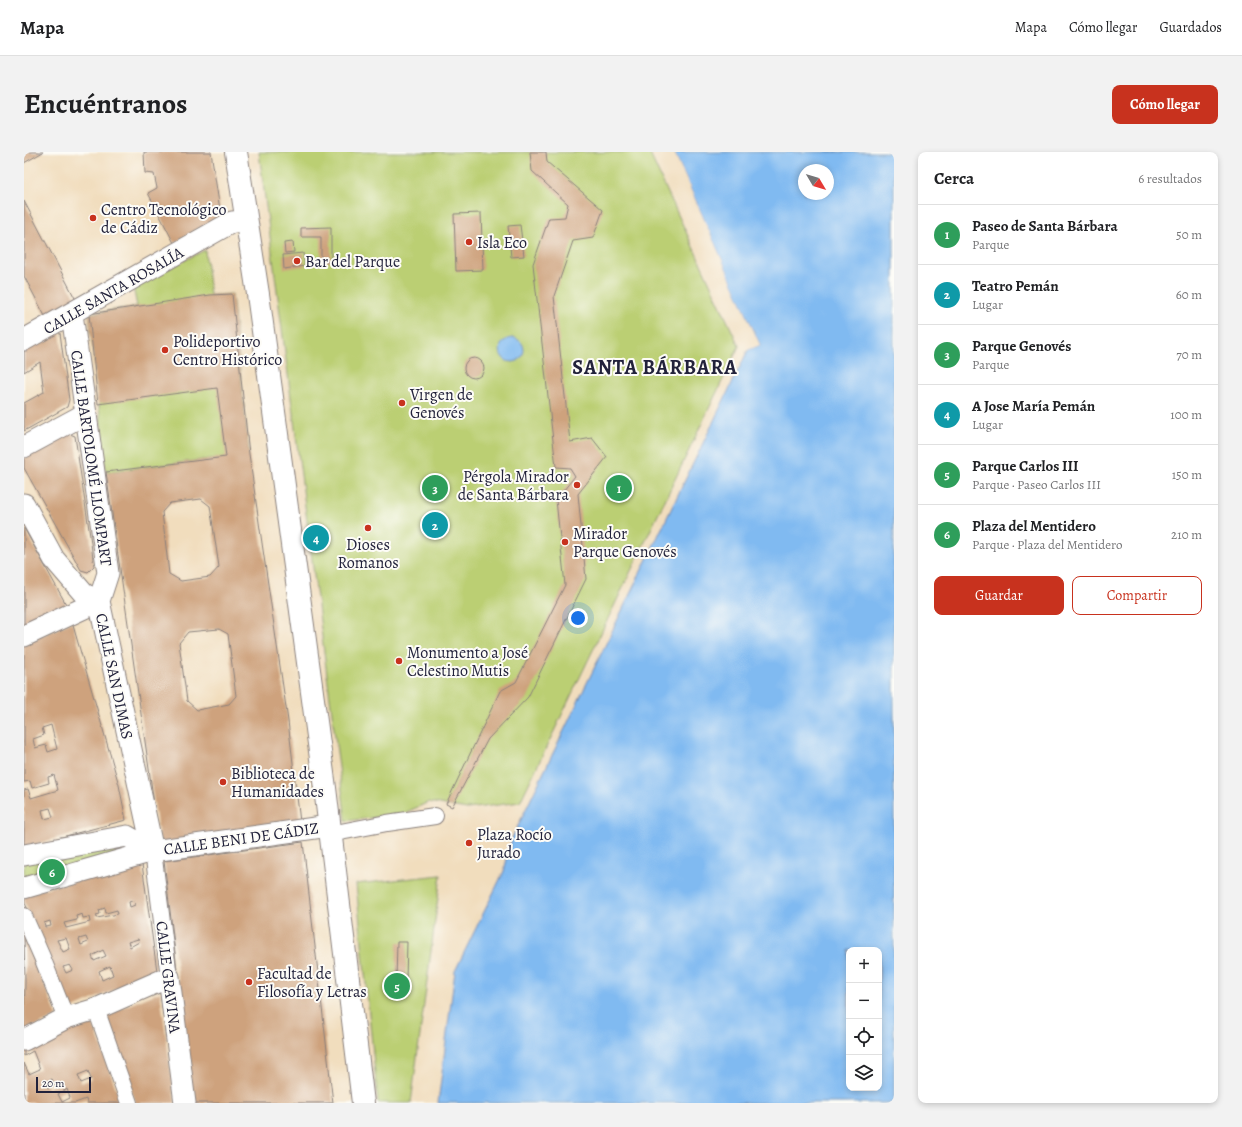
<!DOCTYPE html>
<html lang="es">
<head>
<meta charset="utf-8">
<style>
  body { margin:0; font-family:Alegreya,serif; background:#f2f2f2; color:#202124 }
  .controls { position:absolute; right:12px; bottom:12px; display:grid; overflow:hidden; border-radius:8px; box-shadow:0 2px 6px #0003 }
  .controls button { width:36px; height:36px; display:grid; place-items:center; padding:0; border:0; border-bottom:1px solid #e0e0e0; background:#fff; color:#202124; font:20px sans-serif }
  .compass { position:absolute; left:774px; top:12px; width:36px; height:36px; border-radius:50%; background:#fff; box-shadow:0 2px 6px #0003; rotate:128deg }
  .scale { position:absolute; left:12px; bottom:10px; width:55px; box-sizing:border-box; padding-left:4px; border:2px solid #22223b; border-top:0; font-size:11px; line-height:14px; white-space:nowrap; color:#22223b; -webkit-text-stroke:3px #fdfcf7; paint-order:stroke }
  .you { position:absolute; left:554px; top:466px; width:14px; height:14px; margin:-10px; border:3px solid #fff; border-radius:50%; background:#1a73e8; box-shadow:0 0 0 6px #1a73e833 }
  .badge { display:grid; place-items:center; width:26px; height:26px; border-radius:50%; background:#c8321e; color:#fff; font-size:13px; font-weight:700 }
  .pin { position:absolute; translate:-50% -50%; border:2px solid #fff; box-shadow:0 1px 4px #0006 }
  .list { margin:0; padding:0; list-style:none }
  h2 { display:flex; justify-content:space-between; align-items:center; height:52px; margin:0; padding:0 16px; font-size:17px }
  h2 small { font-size:13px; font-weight:400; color:#757577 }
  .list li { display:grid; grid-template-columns:26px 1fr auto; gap:12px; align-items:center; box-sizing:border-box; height:60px; padding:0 16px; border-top:1px solid #e0e0e0 }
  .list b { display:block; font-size:15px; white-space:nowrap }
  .list p { margin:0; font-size:13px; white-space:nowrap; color:#757577 }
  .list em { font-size:13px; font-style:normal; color:#757577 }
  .actions { display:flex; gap:8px; padding:12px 16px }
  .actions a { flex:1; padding:9px 0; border:1px solid #c8321e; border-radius:8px; text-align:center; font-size:14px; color:#c8321e }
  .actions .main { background:#c8321e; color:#fff }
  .icon { flex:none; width:22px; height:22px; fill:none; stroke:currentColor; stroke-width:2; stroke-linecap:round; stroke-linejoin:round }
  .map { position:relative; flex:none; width:870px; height:951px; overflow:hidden; border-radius:8px }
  header { display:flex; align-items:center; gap:24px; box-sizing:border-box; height:56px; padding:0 20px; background:#fff; border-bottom:1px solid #e0e0e0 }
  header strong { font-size:19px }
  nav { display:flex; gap:22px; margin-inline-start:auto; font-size:14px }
  .intro { display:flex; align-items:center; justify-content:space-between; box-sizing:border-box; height:96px; padding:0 24px }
  h1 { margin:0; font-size:28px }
  .button { padding:10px 18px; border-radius:8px; background:#c8321e; color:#fff; font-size:14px; font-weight:700 }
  main { display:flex; gap:24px; padding:0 24px }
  aside { flex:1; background:#fff; border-radius:8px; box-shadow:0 2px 6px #0003 }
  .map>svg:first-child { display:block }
  .green { fill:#bbcf73; stroke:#6e7857 }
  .water { fill:#80baf1; stroke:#516e96; fill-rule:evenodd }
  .pier { fill:#f1ddbd }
  .building { fill:#cea27d; fill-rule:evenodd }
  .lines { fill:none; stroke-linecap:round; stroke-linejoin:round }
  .pedestrian-casing { stroke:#8a807c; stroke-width:18 }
  .minor-casing { stroke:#8a807c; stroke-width:23 }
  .tertiary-casing { stroke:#8a807c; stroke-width:24 }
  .pedestrian { stroke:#fff; stroke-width:16 }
  .minor { stroke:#fff; stroke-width:21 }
  .tertiary { stroke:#fff; stroke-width:22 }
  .poi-dot { fill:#c8321e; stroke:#fdfcf7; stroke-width:1.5 }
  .labels { text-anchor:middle; stroke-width:4; stroke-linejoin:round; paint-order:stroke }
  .poi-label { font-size:16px; fill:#22223b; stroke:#fdfcf7; text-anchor:start }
  .street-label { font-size:16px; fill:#22223b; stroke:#fdfcf7 }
  .district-label { font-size:20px; font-weight:bold; letter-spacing:1px; fill:#22223b; stroke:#fdfcf7 }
</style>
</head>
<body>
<header>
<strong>Mapa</strong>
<nav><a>Mapa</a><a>Cómo llegar</a><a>Guardados</a></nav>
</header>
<div class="intro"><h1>Encuéntranos</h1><a class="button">Cómo llegar</a></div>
<main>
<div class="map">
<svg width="870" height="951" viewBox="0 0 870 951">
  <rect width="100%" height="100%" fill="#fdfcf7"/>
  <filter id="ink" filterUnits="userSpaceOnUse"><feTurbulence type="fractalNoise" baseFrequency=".025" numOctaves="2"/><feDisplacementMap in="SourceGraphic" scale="8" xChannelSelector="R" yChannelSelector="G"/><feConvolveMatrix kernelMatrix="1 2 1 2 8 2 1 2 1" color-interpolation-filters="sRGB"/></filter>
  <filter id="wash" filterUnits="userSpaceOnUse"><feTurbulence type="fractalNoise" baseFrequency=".012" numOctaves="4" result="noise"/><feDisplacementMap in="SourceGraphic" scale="16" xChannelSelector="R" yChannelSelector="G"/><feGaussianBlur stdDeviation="0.9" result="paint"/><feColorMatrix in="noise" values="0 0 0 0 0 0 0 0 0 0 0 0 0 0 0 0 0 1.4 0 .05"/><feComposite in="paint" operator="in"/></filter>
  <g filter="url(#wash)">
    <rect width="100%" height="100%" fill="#f1ddbd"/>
    <path class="green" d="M235,0H625L715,194L496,650L443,657L405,650L378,662L322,669Z
      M181,98L186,143L208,142L225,302L82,320L65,162L113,154L109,135Z
      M103,684L129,699L0,736V703Z
      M417,723L387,951H354L332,732Z"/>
    <path class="water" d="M650,0H870V951H414L431,819L480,719L488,686L724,198L736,193ZM780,18H804V42H780ZM825,798H855V936H825Z
      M476 198a12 12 0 1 1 24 0a12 12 0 1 1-24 0Z"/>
    <path class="pier" d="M648,0H650L736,193L724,198V196L734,192Z"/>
    <g id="blocks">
      <path class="building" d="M0,0H19L0,11Z
        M120,0H187L197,64L150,91L124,41L133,36L130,22L121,21Z
        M506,0H522L523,10L579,58L569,86L549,89L530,144L546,290L568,286L583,305L554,342L562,427L504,545L464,587L428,655L422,652L476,539L492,530L541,433L532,348L551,324L546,316L532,315L509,112L525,66L541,65L544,52L508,19Z
        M0,49L53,150L22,166L0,124Z
        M457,61L459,118L432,119L430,62Z
        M496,73L500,104L487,105L484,74Z
        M307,75V110H297V85H277V76Z
        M269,90L270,100L261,101L260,91Z
        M279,101L281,114L260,117L259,103Z
        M208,142L225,302L264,569L276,670L136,693L82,320L202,305L193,236L74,252L65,162L186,143ZM177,347L186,354L195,415L186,425L157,429L145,422L138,360L146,351ZM195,477L204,482L212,544L205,552L173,558L163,549L155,491L164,480Z
        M28,178L36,181L45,248L43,255L0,279V251L20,240L16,210L0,220V194Z
        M440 216a10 10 0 1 1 20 0a10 10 0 1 1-20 0Z
        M43,281L51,284L66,384L70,414L64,420L57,418L0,316V306Z
        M0,376L43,454L0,475Z
        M48,470L95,633L102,668L0,695V638L4,637L7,646L34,638L30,623L24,625L25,631L8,636L6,629L0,630V492ZM27,573L33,597L24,600L22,593L11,596L9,587L20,583L18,576ZM26,656L29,665L20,667L18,658Z
        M279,690L309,951H169L140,709Z
        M118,712L133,819L45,858L1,751L0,742ZM110,748L111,753L106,755L105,750ZM81,756L82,761L93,758L94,762L73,766L72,763L76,762L75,758ZM58,762L59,766L65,765L66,770L42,776L40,771L53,768L52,764ZM26,769L27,774L21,775L20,771ZM62,785L64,790L57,793L55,787ZM42,786L46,797L39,800L33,788ZM114,787L115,790L106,795L104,790ZM79,798L82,804L70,809L68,804ZM46,813L49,818L42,821L39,815ZM86,814L89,823L78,828L75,819Z
        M0,783L33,864L0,880L1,829Z
        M373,790H383L382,828H372Z
        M136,840L151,951H112L81,863Z
        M66,863L97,951H63L62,947L51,951H0V911L5,922L16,917L9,899L0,904V894ZM64,919L67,927L57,931L54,923ZM28,927L30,933L24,936L22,930ZM43,937L46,946L38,950L34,942Z"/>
    </g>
  </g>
  <g filter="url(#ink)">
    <use href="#blocks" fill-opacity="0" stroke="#8a807c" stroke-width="1"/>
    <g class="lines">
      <g class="pedestrian-casing">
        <path id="pedestrian" d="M306,682L363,671L411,664
          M129,699L145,825
          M0,764L18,805L42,866
          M72,857L105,951"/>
      </g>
      <g class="minor-casing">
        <path id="minor" d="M48,162L84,421L75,449
          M0,188L208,70L221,69
          M0,295L61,262
          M0,352L30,407L60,442L75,449
          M75,449L129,699
          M0,484L75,449
          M0,703L103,684L129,699
          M0,736L129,699L305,674
          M0,888L42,866L72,857L145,825L161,951"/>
      </g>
      <g class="tertiary-casing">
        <path id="tertiary" d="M212,0L234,142L301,636L339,951"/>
      </g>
      <use href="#pedestrian" class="pedestrian"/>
      <use href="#minor" class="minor"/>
      <use href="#tertiary" class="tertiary"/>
    </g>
  </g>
  <g class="poi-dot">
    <circle cx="69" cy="66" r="4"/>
    <circle cx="445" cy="90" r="4"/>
    <circle cx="273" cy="109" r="4"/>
    <circle cx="141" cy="198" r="4"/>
    <circle cx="378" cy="251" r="4"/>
    <circle cx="553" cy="333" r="4"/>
    <circle cx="344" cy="376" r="4"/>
    <circle cx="541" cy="390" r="4"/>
    <circle cx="375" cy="509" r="4"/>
    <circle cx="199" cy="630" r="4"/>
    <circle cx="445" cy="691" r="4"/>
    <circle cx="225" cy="830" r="4"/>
  </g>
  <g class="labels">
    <g class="poi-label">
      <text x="77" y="63">Centro Tecnológico<tspan x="77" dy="18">de Cádiz</tspan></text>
      <text x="453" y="96">Isla Eco</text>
      <text x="281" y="115">Bar del Parque</text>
      <text x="149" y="195">Polideportivo<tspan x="149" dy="18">Centro Histórico</tspan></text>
      <text x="386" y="248">Virgen de<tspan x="386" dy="18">Genovés</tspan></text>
      <text x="545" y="330" text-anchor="end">Pérgola Mirador<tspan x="545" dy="18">de Santa Bárbara</tspan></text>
      <text x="549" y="387">Mirador<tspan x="549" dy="18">Parque Genovés</tspan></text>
      <text x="344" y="398" text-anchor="middle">Dioses<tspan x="344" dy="18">Romanos</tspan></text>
      <text x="383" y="506">Monumento a José<tspan x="383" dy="18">Celestino Mutis</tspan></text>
      <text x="207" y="627">Biblioteca de<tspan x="207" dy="18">Humanidades</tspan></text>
      <text x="453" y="688">Plaza Rocío<tspan x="453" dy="18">Jurado</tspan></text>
      <text x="233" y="827">Facultad de<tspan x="233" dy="18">Filosofía y Letras</tspan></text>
    </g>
    <g class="street-label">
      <text transform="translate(89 138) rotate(-30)" y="6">CALLE SANTA ROSALÍA</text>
      <text transform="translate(68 306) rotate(82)" y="6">CALLE BARTOLOMÉ LLOMPART</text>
      <text transform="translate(91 524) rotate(78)" y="6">CALLE SAN DIMAS</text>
      <text transform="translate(217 686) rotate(-8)" y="6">CALLE BENI DE CÁDIZ</text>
      <text transform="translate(145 825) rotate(83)" y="6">CALLE GRAVINA</text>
    </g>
    <g class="district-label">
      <text x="631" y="222">SANTA BÁRBARA</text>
    </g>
  </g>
</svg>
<div class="controls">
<button>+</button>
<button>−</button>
<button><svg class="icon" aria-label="locate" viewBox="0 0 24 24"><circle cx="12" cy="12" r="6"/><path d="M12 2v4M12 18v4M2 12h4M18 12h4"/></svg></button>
<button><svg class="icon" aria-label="layers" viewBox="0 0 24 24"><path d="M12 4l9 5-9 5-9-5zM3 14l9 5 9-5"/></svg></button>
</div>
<svg class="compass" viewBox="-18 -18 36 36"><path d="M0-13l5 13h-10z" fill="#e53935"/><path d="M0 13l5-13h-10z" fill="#757577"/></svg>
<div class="scale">20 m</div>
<div class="you"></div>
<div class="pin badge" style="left:595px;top:336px;background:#2e9e5b">1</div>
<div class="pin badge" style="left:411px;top:373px;background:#0f9aa8">2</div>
<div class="pin badge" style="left:411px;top:336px;background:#2e9e5b">3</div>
<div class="pin badge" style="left:292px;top:386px;background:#0f9aa8">4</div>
<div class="pin badge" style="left:373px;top:834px;background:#2e9e5b">5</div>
<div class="pin badge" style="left:28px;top:720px;background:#2e9e5b">6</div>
</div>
<aside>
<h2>Cerca<small>6 resultados</small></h2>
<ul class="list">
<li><span class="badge" style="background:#2e9e5b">1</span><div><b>Paseo de Santa Bárbara</b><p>Parque</p></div><em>50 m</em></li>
<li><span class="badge" style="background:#0f9aa8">2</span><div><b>Teatro Pemán</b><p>Lugar</p></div><em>60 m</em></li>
<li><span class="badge" style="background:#2e9e5b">3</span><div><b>Parque Genovés</b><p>Parque</p></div><em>70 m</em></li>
<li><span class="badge" style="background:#0f9aa8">4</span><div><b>A Jose María Pemán</b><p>Lugar</p></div><em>100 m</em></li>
<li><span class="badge" style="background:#2e9e5b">5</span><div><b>Parque Carlos III</b><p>Parque · Paseo Carlos III</p></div><em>150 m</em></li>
<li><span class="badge" style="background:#2e9e5b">6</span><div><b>Plaza del Mentidero</b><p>Parque · Plaza del Mentidero</p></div><em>210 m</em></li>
</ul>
<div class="actions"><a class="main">Guardar</a><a>Compartir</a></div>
</aside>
</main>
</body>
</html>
